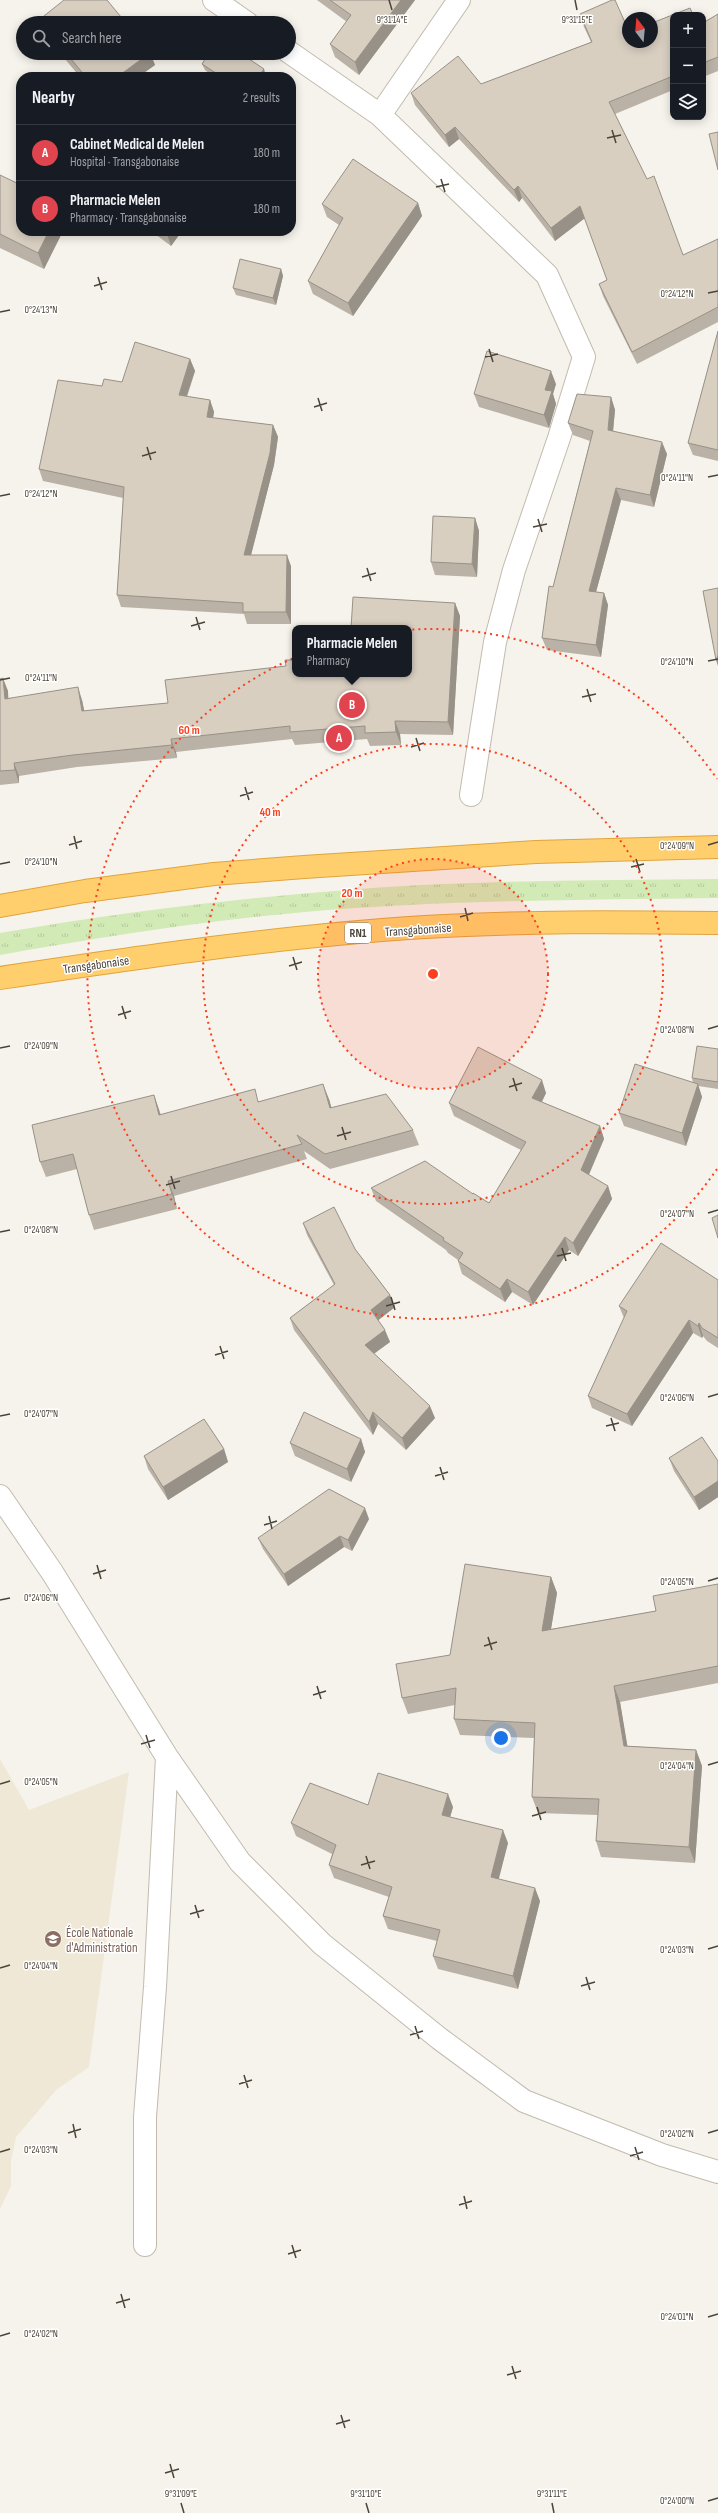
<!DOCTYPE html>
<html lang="en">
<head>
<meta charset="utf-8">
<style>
  body { margin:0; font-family:"Sofia Sans Condensed",sans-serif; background:#242831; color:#f1f3f6 }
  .controls { position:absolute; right:12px; top:12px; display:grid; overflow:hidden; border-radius:8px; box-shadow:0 2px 10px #0003 }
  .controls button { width:36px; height:36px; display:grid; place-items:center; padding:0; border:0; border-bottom:1px solid #363941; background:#171b24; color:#f1f3f6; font:20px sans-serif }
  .compass { position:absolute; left:622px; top:12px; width:36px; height:36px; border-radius:50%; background:#171b24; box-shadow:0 2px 10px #0003; rotate:344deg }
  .you { position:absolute; left:501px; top:1738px; width:14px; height:14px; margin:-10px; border:3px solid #fff; border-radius:50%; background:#1a73e8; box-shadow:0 0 0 6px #1a73e833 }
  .badge { display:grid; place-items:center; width:26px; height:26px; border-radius:50%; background:#fc3f1d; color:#fff; font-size:13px; font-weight:700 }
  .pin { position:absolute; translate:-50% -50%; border:2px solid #fff; box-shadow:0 1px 4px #0006 }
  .popup { position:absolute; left:292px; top:625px; width:120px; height:52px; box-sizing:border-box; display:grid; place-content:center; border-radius:8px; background:#171b24; filter:drop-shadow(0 1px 3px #0005); font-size:13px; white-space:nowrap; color:#9ea1a6 }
  .popup b { font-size:15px; color:#f1f3f6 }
  .popup::after { content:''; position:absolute; left:50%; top:100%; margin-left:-8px; border:8px solid transparent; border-top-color:#171b24 }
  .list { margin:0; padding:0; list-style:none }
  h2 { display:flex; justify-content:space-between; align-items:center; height:52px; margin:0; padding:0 16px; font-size:17px }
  h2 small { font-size:13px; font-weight:400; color:#9ea1a6 }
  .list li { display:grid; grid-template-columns:26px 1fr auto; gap:12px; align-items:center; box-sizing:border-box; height:56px; padding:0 16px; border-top:1px solid #363941 }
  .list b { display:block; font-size:15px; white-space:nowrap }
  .list p { margin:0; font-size:13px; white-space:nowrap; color:#9ea1a6 }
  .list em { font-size:13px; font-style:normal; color:#9ea1a6 }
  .icon { flex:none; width:22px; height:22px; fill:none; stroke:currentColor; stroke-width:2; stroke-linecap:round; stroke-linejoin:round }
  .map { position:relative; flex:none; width:718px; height:2513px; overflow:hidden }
  .search { position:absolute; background:#171b24; box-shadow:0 2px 10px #0003; left:16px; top:16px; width:280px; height:44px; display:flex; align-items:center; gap:10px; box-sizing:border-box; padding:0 14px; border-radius:22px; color:#9ea1a6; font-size:15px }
  .panel { position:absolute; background:#171b24; box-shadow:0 2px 10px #0003; left:16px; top:72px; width:280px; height:164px; border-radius:16px }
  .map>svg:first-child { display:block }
  .education { fill:#efe8d6 }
  .grass { fill:url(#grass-tufts) }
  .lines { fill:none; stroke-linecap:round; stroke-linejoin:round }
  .street-casing { stroke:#c2bbae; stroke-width:24 }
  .highway-casing { stroke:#e0a43c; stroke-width:24 }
  .street { stroke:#fff; stroke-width:22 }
  .highway { stroke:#ffcf6e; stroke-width:22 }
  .wall { fill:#bab2a6 }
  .shaded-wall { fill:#979187 }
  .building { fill:#d8cfc1; stroke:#979187 }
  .ticks { fill:none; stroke:#4b4439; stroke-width:1.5 }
  .ring { fill:none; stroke:#fc3f1d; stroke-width:2; stroke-dasharray:2 4 }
  .labels { text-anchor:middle; stroke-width:3; stroke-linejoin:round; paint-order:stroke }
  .shield { fill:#fff; stroke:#817c74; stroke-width:1 }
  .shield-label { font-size:12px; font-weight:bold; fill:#4b4439 }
  .street-label { font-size:13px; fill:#4b4439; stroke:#fff }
  .education-label { font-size:13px; fill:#785e54; stroke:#fff; text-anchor:start }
  .ticks-label { font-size:10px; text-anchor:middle; fill:#4b4439; stroke:#fff; stroke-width:3; stroke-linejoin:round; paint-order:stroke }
  .centre { fill:#fc3f1d; stroke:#fff; stroke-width:2 }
  .ring-label { font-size:12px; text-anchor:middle; font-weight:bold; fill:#fc3f1d; stroke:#fff; stroke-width:3; stroke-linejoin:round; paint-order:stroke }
</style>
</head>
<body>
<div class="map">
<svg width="718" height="2513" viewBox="0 0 718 2513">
  <defs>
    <pattern id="grass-tufts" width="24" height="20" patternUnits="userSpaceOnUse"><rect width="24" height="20" fill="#d2eab5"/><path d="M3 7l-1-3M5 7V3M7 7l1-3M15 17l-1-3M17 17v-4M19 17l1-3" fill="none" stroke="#b6ca9c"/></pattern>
  </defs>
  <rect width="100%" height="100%" fill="#f6f3ec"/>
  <path class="education" d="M0,1759L29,1810L129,1772L89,2067L56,2090L16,2137L11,2161V2186L0,2209Z"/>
  <path class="grass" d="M718,879V898C580,900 442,900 305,912C203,921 101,937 0,955V933C139,909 280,893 421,885C520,880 619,880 718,879Z"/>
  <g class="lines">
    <g class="street-casing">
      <path id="street" d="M214,0L247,23
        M289,52L380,115L547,275L584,357L559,438L514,570L495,642L471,795
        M380,115L459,0
        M0,1496L52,1572L167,1757L240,1862L322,1944L440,2039L524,2101L662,2155L718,2172
        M145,2245V2117L155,1987L167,1757"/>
    </g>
    <g class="highway-casing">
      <path id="highway" d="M0,906L85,891L214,874L304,867L536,852L718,847
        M0,978C141,957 282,936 425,927C522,921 620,922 718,923"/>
    </g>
    <use href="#street" class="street"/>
    <use href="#highway" class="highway"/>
  </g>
  <path class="wall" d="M317,0H415L359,75L335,57L330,44L347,22Z
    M580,14L628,42L673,15V90L615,114L683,255L718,239V322L637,364L603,296L599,284L607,280L585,218L555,241L522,198L519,202L459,139L449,147L415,105L411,93L481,84L591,42L584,27Z
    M718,14V71L703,77V23Z
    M60,53H150L155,65L138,77H80Z
    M202,64L266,76L265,77H214L205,70Z
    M0,175L63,231L44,269L0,248Z
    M418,203L422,216L353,316L313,294L308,281L339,225L327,217L322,204Z
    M151,231H182L171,246Z
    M281,269L283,276L276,305L236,295L233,288Z
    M718,331V461L693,455L688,443Z
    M190,359L195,371L187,397L210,400L214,412L213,418L273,425L278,437L274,465L251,555L291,566V624H247L244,614L121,607L117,595L123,498L43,481L39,469L102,386L122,382Z
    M556,384L553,394L556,404L549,428L479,407L474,394Z
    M611,397L615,410L613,431L667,454L654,507L621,500L596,592L604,593L608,605L601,657L547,650L542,638L553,587L590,441L573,435L568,423Z
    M475,518L479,531L477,577L435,575L431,562Z
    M455,603L460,616L453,735L400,734L401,745L370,746L367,739L295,745L292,739L176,752L177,758L77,767L19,776V783L0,785V679L8,691V698L82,700L84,711L168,703L409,674Z
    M718,1049V1089L698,1086L702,1097L686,1146L624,1126L619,1113L693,1083L692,1078Z
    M546,1093L542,1102L600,1126L604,1139L589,1175L608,1186L612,1199L578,1256L569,1250L533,1305L512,1292L505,1302L462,1274L458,1261V1260L448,1253L446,1250L376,1201L371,1188L473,1194L489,1203L521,1150L454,1116L449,1103Z
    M154,1095L161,1115L259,1101L329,1099L331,1108L413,1130L419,1145L330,1169L304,1151L307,1159L174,1196L177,1209L94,1230L89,1215L77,1169L46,1177L40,1162Z
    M303,1223L355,1249L390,1295L395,1307L378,1320L390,1342L374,1354L435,1418L406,1450L378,1424L373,1435L294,1330L290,1318L334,1285L307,1235Z
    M718,1280V1348L707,1341L703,1336L702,1338L693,1333L632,1426L592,1408L588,1396L624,1318L619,1306Z
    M361,1439L365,1452L351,1482L295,1456L290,1443Z
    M224,1449L228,1462L168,1500L148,1469L144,1456Z
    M669,1458L718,1461V1497L699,1510L674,1471Z
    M369,1519L352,1551L344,1547L288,1586L263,1549L258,1538Z
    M551,1577L557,1593L551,1629L656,1611L718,1584V1683L620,1702L627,1746L696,1750L702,1766L695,1863L601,1857L596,1841L598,1815L538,1813L532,1797L534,1738L460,1735L454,1719L455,1705L408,1714L402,1698L450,1655Z
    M368,1805L453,1807L450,1817L508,1843L498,1879L540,1901L518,1989L438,1969L433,1956L437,1941L388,1929L383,1916L389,1897L334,1878L329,1865L332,1854L296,1836L291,1823Z"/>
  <path class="shaded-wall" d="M401,0H415L359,75L355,62Z
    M150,53L155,65L138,77H117Z
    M264,69L266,76L265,77H258Z
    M455,127L459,139L449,147L445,135Z
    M518,186L522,198L519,202L514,190Z
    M418,203L422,216L353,316L348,303Z
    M580,206L585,218L555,241L551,228Z
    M49,231H63L44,269L38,253Z
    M166,231H182L171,246Z
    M281,269L283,276L276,305L273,298Z
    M190,359L195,371L183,407L179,395Z
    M551,371L556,384L553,394L556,404L549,428L544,415L545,390Z
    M611,397L615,410L612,442L608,430Z
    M210,400L214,412L211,429L207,417Z
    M273,425L278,437L274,465L248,567L244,555Z
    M662,442L667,454L654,507L650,495Z
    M616,488L621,500L593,603L589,591Z
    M475,518L479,531L477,577L472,564Z
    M287,555L291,566V624L286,612Z
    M604,593L608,605L601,657L596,645Z
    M455,603L460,616L453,735L448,722Z
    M718,655V666L716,660Z
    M3,678L8,691L9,712L5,699Z
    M78,687L82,700L87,724L82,711Z
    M395,721L400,734L401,745L396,732Z
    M171,739L176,752L177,758L172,745Z
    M14,763L19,776V783L15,770Z
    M542,1080L546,1093L537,1111L532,1098Z
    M323,1084L329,1099L336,1123L330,1108Z
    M698,1084L702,1097L686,1146L682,1133Z
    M154,1095L159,1110L164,1130L159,1115Z
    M600,1126L604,1139L585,1183L581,1170Z
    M168,1181L174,1196L177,1209L172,1194Z
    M608,1186L612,1199L578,1256L573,1243Z
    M565,1237L569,1250L533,1305L528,1292Z
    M507,1279L512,1292L505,1302L500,1289Z
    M390,1295L395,1307L376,1322L371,1310Z
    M689,1320L693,1333L632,1426L627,1414Z
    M699,1323L703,1336L702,1338L698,1326Z
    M385,1330L390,1342L369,1357L365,1345Z
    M430,1406L435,1418L406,1450L402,1438Z
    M373,1412L378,1424L373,1435L369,1422Z
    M361,1439L365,1452L351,1482L347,1469Z
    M224,1449L228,1462L168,1500L163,1487Z
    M718,1481V1497L699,1510L694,1497Z
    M365,1508L369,1519L352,1551L348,1540Z
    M340,1536L344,1547L288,1586L284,1574Z
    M551,1577L557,1593L548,1647L542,1631Z
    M614,1686L620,1702L630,1761L624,1746Z
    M696,1750L702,1766L695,1863L689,1847Z
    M448,1794L453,1807L447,1828L442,1815Z
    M503,1830L508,1843L496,1890L491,1877Z
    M535,1888L540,1901L518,1989L513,1976Z"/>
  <path class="building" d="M64,0H107L126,23H42L39,20Z
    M330,0H401L355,62L330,44L351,15Z
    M612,0H615L628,29V42H652V23L690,8L693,15H673V76L609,102L647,179L654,176L683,255L718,239V307L632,352L599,284L607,280L580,206L551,228L518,186L514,190L455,127L445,135L411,93L458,56L481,84L592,42L580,14Z
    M718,14V57L703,63V23Z
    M66,53H150L117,77H86Z
    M209,53H240L264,69L258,77H222L202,64Z
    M718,132V170L709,134Z
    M353,159L418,203L348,303L308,281L343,218L322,204Z
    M0,175L21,185V231H49L38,253L0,234Z
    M240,259L281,269L273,298L233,288Z
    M718,331V450L688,443Z
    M135,342L190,359L179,395L210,400L207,417L273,425L270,453L244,555H287L286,612H243V603L117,595L124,487L39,469L58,380L102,386L104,379L122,382Z
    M487,351L551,371L545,390L552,391L544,415L474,394Z
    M577,394L611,397L608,430L662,442L650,495L616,488L589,591L604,593L596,645L542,638L549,586L553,587L593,431L568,423Z
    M433,516L475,518L472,564L431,562Z
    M718,588V655L716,660L703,591Z
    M353,597L455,603L448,722L395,721L396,732L365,733V726L290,732V726L171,739L172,745L73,755L14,763L15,770L0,771V679L3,678L5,699L78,687L82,711L168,703L165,680L286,666L285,660H295V674H409V628H351Z
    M697,1046L718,1049V1082L692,1078Z
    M478,1047L542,1080L532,1098L600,1126L581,1170L608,1186L573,1243L565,1237L528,1292L507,1279L500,1289L458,1261L463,1253L443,1240L444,1238L371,1188L425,1161L473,1194V1193L489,1203L526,1142L449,1103Z
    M635,1064L698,1084L682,1133L619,1113Z
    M323,1084L330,1108L386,1094L413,1130L325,1154L297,1135L302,1144L168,1181L172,1194L89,1215L73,1154L40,1162L32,1125L154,1095L159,1115L255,1089L258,1102Z
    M334,1207L355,1249L390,1295L371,1310L385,1330L365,1345L430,1406L402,1438L373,1412L369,1422L290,1318L335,1284L303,1223Z
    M718,1215V1238L712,1218Z
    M661,1243L718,1280V1338L702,1328L699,1323L698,1326L689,1320L627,1414L588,1396L627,1311L619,1306Z
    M304,1412L361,1439L347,1469L290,1443Z
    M204,1419L224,1449L163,1487L144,1456Z
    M702,1437L718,1461V1481L694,1497L669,1458Z
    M329,1489L365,1508L348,1540L340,1536L284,1574L258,1538Z
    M465,1564L551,1577L542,1631L656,1611L653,1596L718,1584V1666L614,1686L624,1746L696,1750L689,1847L596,1841L599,1799L532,1797L535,1723L454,1719L456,1688L402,1698L396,1664L450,1655Z
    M378,1773L448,1794L442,1815L503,1830L491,1877L535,1888L513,1976L433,1956L440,1930L383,1916L392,1887L329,1865L336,1845L291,1823L310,1783L368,1805Z"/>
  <path class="ticks" d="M389,0L392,10M575,0L577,10M612,130L616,143M607,138L621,135M441,179L445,192M436,187L449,184M98,277L102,290M94,286L107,282M708,293L718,291M0,312L10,310M489,349L493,362M485,357L498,354M318,398L322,411M314,407L327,403M147,447L151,460M142,456L156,452M708,477L718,475M0,496L10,494M538,519L542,532M533,527L547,524M367,568L371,581M362,577L376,573M196,617L200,630M191,626L205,622M708,661L718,659M0,680L10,678M587,689L591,702M582,697L596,694M416,738L420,751M411,747L424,743M245,787L249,800M240,796L253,792M74,836L77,849M69,845L82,841M708,845L718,842M636,859L640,872M0,864L10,862M631,867L644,864M465,908L468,921M460,917L473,913M293,957L297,970M289,966L302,962M122,1006L126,1019M118,1015L131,1011M708,1029L718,1026M0,1048L10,1046M513,1078L517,1091M509,1087L522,1083M342,1127L346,1140M337,1136L351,1132M171,1176L175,1189M166,1185L180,1181M708,1213L718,1210M0,1232L10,1230M562,1248L566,1261M557,1256L571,1253M391,1297L395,1310M386,1306L400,1302M220,1346L224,1359M215,1355L228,1351M708,1397L718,1394M0,1416L10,1414M611,1418L615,1431M606,1426L619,1423M440,1467L444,1480M435,1476L448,1472M269,1516L272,1529M264,1525L277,1521M97,1565L101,1579M93,1574L106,1570M708,1581L718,1578M0,1600L10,1598M488,1637L492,1650M484,1646L497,1642M317,1686L321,1699M313,1695L326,1691M146,1735L150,1748M141,1744L155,1740M708,1765L718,1762M0,1784L10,1781M537,1807L541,1820M532,1816L546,1812M366,1856L370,1869M361,1865L375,1861M195,1905L199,1918M190,1914L204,1910M708,1949L718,1946M0,1968L10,1965M586,1977L590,1990M581,1986L595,1982M415,2026L419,2039M410,2035L423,2031M244,2075L248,2088M239,2084L252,2080M73,2124L76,2138M68,2133L81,2129M708,2133L718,2130M635,2147L639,2160M0,2152L10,2149M630,2156L643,2152M464,2196L467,2209M459,2205L472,2201M292,2245L296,2258M288,2254L301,2250M121,2294L125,2308M116,2303L130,2299M708,2317L718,2314M0,2336L10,2333M512,2366L516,2379M507,2375L521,2371M341,2415L345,2428M336,2424L350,2420M170,2464L174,2478M165,2473L179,2469M708,2501L718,2498M181,2503L184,2513M366,2503L369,2513M552,2503L554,2513"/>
  <circle cx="433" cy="974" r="115" fill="#fc3f1d" fill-opacity=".12"/>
  <g class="ring">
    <circle cx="433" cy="974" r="115"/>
    <circle cx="433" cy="974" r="230"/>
    <path d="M717 1169A345 345 0 1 1 717 779"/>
  </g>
  <defs>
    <g id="university-disc" transform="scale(0.9)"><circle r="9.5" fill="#8d6e63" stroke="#fff"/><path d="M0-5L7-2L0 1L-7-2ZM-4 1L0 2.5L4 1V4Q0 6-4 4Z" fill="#fff"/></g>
  </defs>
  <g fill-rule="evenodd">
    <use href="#university-disc" x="53" y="1939"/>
  </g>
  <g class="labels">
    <rect class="shield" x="345" y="923" width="26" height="20" rx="3"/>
    <g class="shield-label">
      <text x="358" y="937">RN1</text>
    </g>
    <g class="street-label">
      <text transform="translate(418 929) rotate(-4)" y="5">Transgabonaise</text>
      <text transform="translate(96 964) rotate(-8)" y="5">Transgabonaise</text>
    </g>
    <g class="education-label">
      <text x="66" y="1937">École Nationale<tspan x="66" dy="15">d'Administration</tspan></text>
    </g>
  </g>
  <g class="ticks-label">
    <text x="392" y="23">9°31'14"E</text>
    <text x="577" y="23">9°31'15"E</text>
    <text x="677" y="297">0°24'12"N</text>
    <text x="41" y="313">0°24'13"N</text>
    <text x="677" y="481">0°24'11"N</text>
    <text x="41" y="497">0°24'12"N</text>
    <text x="677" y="665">0°24'10"N</text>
    <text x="41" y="681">0°24'11"N</text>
    <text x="677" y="849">0°24'09"N</text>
    <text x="41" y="865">0°24'10"N</text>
    <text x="677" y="1033">0°24'08"N</text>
    <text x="41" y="1049">0°24'09"N</text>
    <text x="677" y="1217">0°24'07"N</text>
    <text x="41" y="1233">0°24'08"N</text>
    <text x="677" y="1401">0°24'06"N</text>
    <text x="41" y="1417">0°24'07"N</text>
    <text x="677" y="1585">0°24'05"N</text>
    <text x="41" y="1601">0°24'06"N</text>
    <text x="677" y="1769">0°24'04"N</text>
    <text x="41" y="1785">0°24'05"N</text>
    <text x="677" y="1953">0°24'03"N</text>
    <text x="41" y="1969">0°24'04"N</text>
    <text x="677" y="2137">0°24'02"N</text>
    <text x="41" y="2153">0°24'03"N</text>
    <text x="677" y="2320">0°24'01"N</text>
    <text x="41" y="2337">0°24'02"N</text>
    <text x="181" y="2497">9°31'09"E</text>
    <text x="366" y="2497">9°31'10"E</text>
    <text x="552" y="2497">9°31'11"E</text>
    <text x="677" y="2504">0°24'00"N</text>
  </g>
  <circle cx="433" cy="974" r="6" class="centre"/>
  <g class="ring-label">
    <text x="189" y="734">60 m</text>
    <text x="270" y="816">40 m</text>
    <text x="352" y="897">20 m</text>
  </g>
</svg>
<div class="controls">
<button>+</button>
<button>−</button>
<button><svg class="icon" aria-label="layers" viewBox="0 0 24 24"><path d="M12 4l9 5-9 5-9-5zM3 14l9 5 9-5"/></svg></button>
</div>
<svg class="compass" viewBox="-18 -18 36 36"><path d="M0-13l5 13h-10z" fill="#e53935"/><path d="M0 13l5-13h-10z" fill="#9ea1a6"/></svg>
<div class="you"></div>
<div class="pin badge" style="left:339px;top:738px;background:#e0444e">A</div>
<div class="pin badge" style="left:352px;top:705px;background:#e0444e">B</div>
<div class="popup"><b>Pharmacie Melen</b>Pharmacy</div>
<div class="search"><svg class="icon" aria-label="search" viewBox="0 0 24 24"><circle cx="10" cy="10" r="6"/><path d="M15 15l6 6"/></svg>Search here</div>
<section class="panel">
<h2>Nearby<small>2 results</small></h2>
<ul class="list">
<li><span class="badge" style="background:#e0444e">A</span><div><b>Cabinet Medical de Melen</b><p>Hospital · Transgabonaise</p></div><em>180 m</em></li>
<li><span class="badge" style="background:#e0444e">B</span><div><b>Pharmacie Melen</b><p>Pharmacy · Transgabonaise</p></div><em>180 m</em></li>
</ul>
</section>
</div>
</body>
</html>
